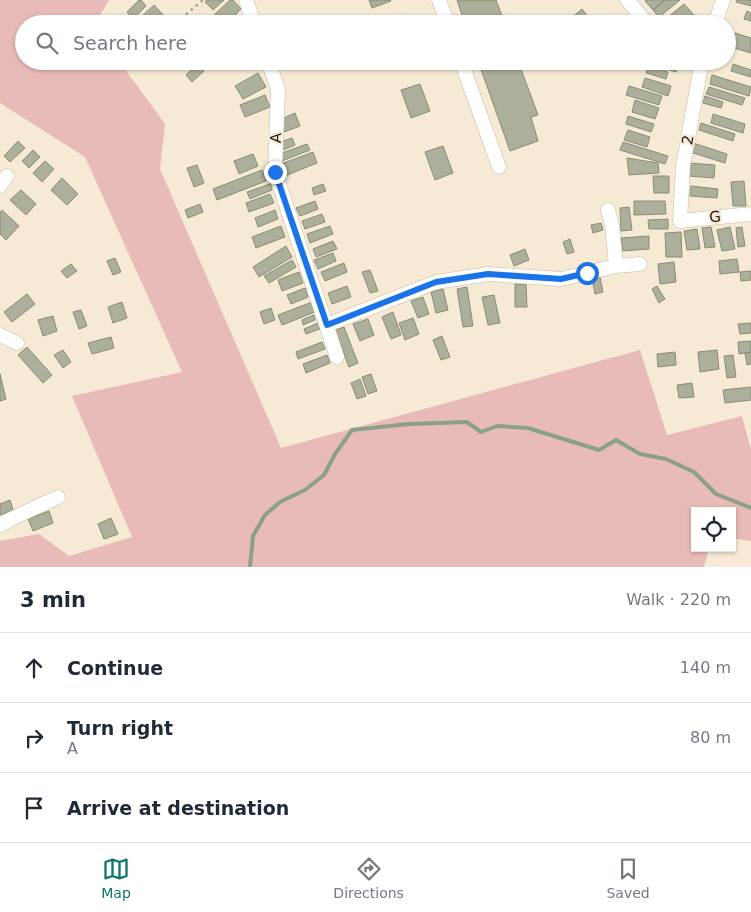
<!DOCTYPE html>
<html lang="en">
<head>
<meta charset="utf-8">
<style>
  body { margin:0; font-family:"DejaVu Sans",sans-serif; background:#f2f2f3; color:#1f2937 }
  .controls { position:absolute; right:15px; bottom:15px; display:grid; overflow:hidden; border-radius:0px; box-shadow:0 1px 4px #0004 }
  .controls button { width:45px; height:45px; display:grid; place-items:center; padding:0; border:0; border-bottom:1px solid #e0e1e3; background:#fff; color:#1f2937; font:25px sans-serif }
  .stop { position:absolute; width:15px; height:15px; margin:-11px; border:4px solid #1a73e8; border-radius:50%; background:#fff }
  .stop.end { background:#1a73e8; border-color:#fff; box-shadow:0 1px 5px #0008 }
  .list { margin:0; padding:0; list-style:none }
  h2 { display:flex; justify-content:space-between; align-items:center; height:65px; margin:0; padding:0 20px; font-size:21px }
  h2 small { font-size:16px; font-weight:400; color:#747a83 }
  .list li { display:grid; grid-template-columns:32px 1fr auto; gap:15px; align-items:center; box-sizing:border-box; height:70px; padding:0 20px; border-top:1px solid #e0e1e3 }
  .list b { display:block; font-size:19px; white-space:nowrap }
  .list p { margin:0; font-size:16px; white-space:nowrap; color:#747a83 }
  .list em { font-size:16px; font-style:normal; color:#747a83 }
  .icon { flex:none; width:28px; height:28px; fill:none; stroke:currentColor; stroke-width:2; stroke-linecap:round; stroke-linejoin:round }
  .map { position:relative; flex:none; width:751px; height:567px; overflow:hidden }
  .search { position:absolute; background:#fff; box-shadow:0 1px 4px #0004; left:15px; right:15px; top:15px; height:55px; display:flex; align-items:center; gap:12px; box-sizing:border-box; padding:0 18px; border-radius:28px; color:#747a83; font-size:19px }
  .sheet { height:275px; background:#fff }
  nav { display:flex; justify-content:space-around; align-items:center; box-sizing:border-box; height:70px; border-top:1px solid #e0e1e3; background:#fff; font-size:14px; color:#747a83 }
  nav a { display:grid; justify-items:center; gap:2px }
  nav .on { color:#0f766e }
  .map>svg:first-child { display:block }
  .green { fill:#e9bbb8 }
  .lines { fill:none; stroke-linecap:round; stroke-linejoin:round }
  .stream { stroke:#8ba187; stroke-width:4 }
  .building { fill:#acaf99; stroke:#898c76 }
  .minor-casing { stroke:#c5baa5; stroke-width:15 }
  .path { stroke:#a89f8e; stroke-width:2.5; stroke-dasharray:2.5 4; stroke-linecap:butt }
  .minor { stroke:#fff; stroke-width:14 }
  .route { stroke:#1a73e8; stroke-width:6 }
  .labels { text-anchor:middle; stroke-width:4.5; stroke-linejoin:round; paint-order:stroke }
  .street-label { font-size:15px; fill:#1e1a12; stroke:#f6ead4 }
</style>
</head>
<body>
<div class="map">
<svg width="751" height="567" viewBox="0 0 751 567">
  <rect width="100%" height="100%" fill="#f6ead4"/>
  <path class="green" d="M0,0H109L95,24H24V61H119L165,124L160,169L281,448L640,350L667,435L742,416L751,450V541L732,538V511H695V548H709L704,567H0V541L39,534L69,556L132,537L72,396L182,372L85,157L0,103Z"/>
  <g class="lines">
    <path class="stream" d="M250,567L253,536L265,515L280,502L305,490L324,475L335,454L352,430L409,424L467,422L481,432L497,426L528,428L599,450L616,440L640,454L666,459L694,472L716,494L751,508"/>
  </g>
  <path class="building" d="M139,0H141L146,6L133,19L127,12Z
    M207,0H224L213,10L205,2Z
    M230,0H233L241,9L226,24H221L213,16Z
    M369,0H390L391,1L372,8Z
    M457,0H496L505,24H465Z
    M647,0H665L653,10L645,1Z
    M665,0H680L659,17L653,10Z
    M737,0H751V6L736,2Z
    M684,4L694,15L684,24H666L663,21Z
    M154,5L166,18L160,24H143L139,19Z
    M582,9L588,17L579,24H564Z
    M747,11L751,13V21L744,19Z
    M599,17L604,24H590Z
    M735,33L751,38V53L731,47Z
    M231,61H243L236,67Z
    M478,61H518L538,115L531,117L538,141L510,151Z
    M661,61H680L676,72L660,67Z
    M197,64L204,71L192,82L186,75Z
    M733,64L751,70V77L731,71Z
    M649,65L668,72L666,79L646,73Z
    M258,73L266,87L243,99L235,86Z
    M712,75L751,87L749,96L710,84Z
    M645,78L671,86L668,96L642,87Z
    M420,84L430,111L411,118L401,90Z
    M629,86L662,96L659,105L626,95Z
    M709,87L745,98L742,105L706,94Z
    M265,95L270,107L245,117L240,105Z
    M705,96L723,102L721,108L703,103Z
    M635,100L659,108L655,119L632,112Z
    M295,113L300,126L284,132L279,120Z
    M713,114L745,124L743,133L711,123Z
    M628,116L654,124L651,132L626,124Z
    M701,123L735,134L733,141L699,130Z
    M628,130L650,137L647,147L624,140Z
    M292,138L295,145L283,150L280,142Z
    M18,141L25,148L10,162L4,156Z
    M623,142L668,156L665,164L620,150Z
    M693,143L727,154L725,163L690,152Z
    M307,144L310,150L282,161L279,154Z
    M443,146L453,173L435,180L425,152Z
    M33,150L40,157L29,168L22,161Z
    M313,152L317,163L285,176L281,164Z
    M253,154L258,166L239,174L234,161Z
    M627,158L658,163L659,173L629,175Z
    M45,161L54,169L42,182L33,173Z
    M690,163L715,165L714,178L689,176Z
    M197,165L204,183L194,187L187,168Z
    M262,170L266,181L217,200L213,189Z
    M653,176H669V193H654Z
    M62,178L78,194L67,205L51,190Z
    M744,181L746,206H733L731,182Z
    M270,184L272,190L250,199L247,192Z
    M323,184L326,191L314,195L312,188Z
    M691,186L718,189L717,198L690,196Z
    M21,190L36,204L26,215L10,200Z
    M270,194L274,203L249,212L246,203Z
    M315,201L318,209L300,216L296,208Z
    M634,201H665L666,214L634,215Z
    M200,204L203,212L188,218L185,210Z
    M629,207L632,230L621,231L620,208Z
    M2,210L19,226L6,240L0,234V213Z
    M275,210L278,219L258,227L255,218Z
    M322,214L325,222L305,229L302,221Z
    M668,219V229H649L648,220Z
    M601,223L603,230L593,233L591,225Z
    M281,226L285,237L256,248L252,237Z
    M330,226L333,234L310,243L307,234Z
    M711,227L715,247L705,248L702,228Z
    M730,227L735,249L722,251L717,230Z
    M742,227L745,246L738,247L736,228Z
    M697,229L700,249L687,250L684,231Z
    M681,232L682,257H666L665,233Z
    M649,236V249L623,251L621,238Z
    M570,239L574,252L567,254L563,242Z
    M333,241L337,249L316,257L313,249Z
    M286,246L292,257L259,277L253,267Z
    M525,249L529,260L514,266L510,255Z
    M333,253L336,261L318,269L314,260Z
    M115,258L121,272L113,275L107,261Z
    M737,259L739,272L720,274L719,261Z
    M292,260L296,267L269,283L264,276Z
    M674,262L676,282L660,284L658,264Z
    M344,263L347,272L325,281L321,272Z
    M71,264L77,271L67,278L61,271Z
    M370,270L378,291L370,293L362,272Z
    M751,271V280L741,281L740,272Z
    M299,272L303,283L282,291L278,280Z
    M600,277L603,292L595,294L592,278Z
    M515,284H526L527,307H515Z
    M347,286L351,297L332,304L328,293Z
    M657,286L665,299L659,303L652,289Z
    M467,287L473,326L463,327L457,289Z
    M305,288L308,297L291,304L287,295Z
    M443,289L448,310L436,313L431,292Z
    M27,294L35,304L12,322L4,312Z
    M494,295L500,323L488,325L482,297Z
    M423,297L429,314L418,318L411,301Z
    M122,302L127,318L113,323L108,307Z
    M312,302L315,312L282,325L278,315Z
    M271,308L275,320L264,324L260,312Z
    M81,310L87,326L79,329L73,312Z
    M393,312L401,335L391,339L382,317Z
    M314,315L315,320L303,325L302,320Z
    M53,316L57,331L43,336L38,320Z
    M413,318L419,334L405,340L399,323Z
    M368,319L374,335L360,341L353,324Z
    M318,323L320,329L306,334L304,329Z
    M751,323V333L740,334L738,324Z
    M344,327L358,363L349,367L335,330Z
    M442,336L450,357L441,360L433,340Z
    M111,337L114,348L92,354L88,343Z
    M751,341V352L739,354L738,342Z
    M322,342L325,349L298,359L296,352Z
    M27,347L52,375L43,383L18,355Z
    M63,350L71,362L63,368L54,355Z
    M717,350L719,369L700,372L698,352Z
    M675,352L676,365L658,367L657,354Z
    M751,352V364L747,365L745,353Z
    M327,355L330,363L306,373L303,364Z
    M733,355L736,377L727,378L724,356Z
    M0,374L6,399L0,401Z
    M371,374L377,391L368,394L362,377Z
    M360,379L366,396L357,399L351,383Z
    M692,383L694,397L679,398L677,385Z
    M751,387V400L725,403L723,390Z
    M10,500L13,510L0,515V504Z
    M49,511L53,523L33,531L28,519Z
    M111,518L118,534L104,539L98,524Z"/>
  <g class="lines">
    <g class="minor-casing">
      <path id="minor" d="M246,0L254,24
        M439,0L448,24
        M627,0L648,24
        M715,24L723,0
        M268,61L278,89L275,172L337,357
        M461,61L499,167
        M702,61L683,166L680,221L751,214
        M0,186L7,176
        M608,210L612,225L616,266
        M327,325L436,282L488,274L561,279L616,266L640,264
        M0,335L17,343
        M0,525L11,519L58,497"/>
    </g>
    <path class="path" d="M176,23L203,0"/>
    <use href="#minor" class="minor"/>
  </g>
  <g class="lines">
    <path class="route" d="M275,172L327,325L436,282L488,274L561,279L587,273"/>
  </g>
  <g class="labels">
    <g class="street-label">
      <text transform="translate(276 138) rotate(-88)" y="5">A</text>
      <text transform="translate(688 140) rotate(-80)" y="5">2</text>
      <text transform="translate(715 217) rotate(-6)" y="5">G</text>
    </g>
  </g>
</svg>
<div class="controls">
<button><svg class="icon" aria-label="locate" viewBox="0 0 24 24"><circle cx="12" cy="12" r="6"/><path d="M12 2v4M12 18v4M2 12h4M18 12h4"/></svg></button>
</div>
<div class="stop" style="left:587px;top:273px"></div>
<div class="stop end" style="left:275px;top:172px"></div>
<div class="search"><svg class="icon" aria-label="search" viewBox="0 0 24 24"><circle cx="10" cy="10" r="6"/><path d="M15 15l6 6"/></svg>Search here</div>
</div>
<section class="sheet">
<h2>3 min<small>Walk · 220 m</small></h2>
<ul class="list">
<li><svg class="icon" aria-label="ahead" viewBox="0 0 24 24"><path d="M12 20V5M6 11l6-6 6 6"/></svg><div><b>Continue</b></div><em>140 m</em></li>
<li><svg class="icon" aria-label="right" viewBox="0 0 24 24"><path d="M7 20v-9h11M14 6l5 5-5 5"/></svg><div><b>Turn right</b><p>A</p></div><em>80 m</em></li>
<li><svg class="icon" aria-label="arrive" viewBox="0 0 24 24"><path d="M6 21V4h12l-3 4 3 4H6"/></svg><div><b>Arrive at destination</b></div></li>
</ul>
</section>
<nav>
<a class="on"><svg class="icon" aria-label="map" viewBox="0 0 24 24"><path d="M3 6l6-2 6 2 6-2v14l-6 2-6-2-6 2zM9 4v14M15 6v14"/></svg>Map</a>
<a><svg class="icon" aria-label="directions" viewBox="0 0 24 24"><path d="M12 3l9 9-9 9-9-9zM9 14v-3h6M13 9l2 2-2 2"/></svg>Directions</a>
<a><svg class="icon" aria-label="saved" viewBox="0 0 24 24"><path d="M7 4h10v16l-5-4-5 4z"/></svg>Saved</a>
</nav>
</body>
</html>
